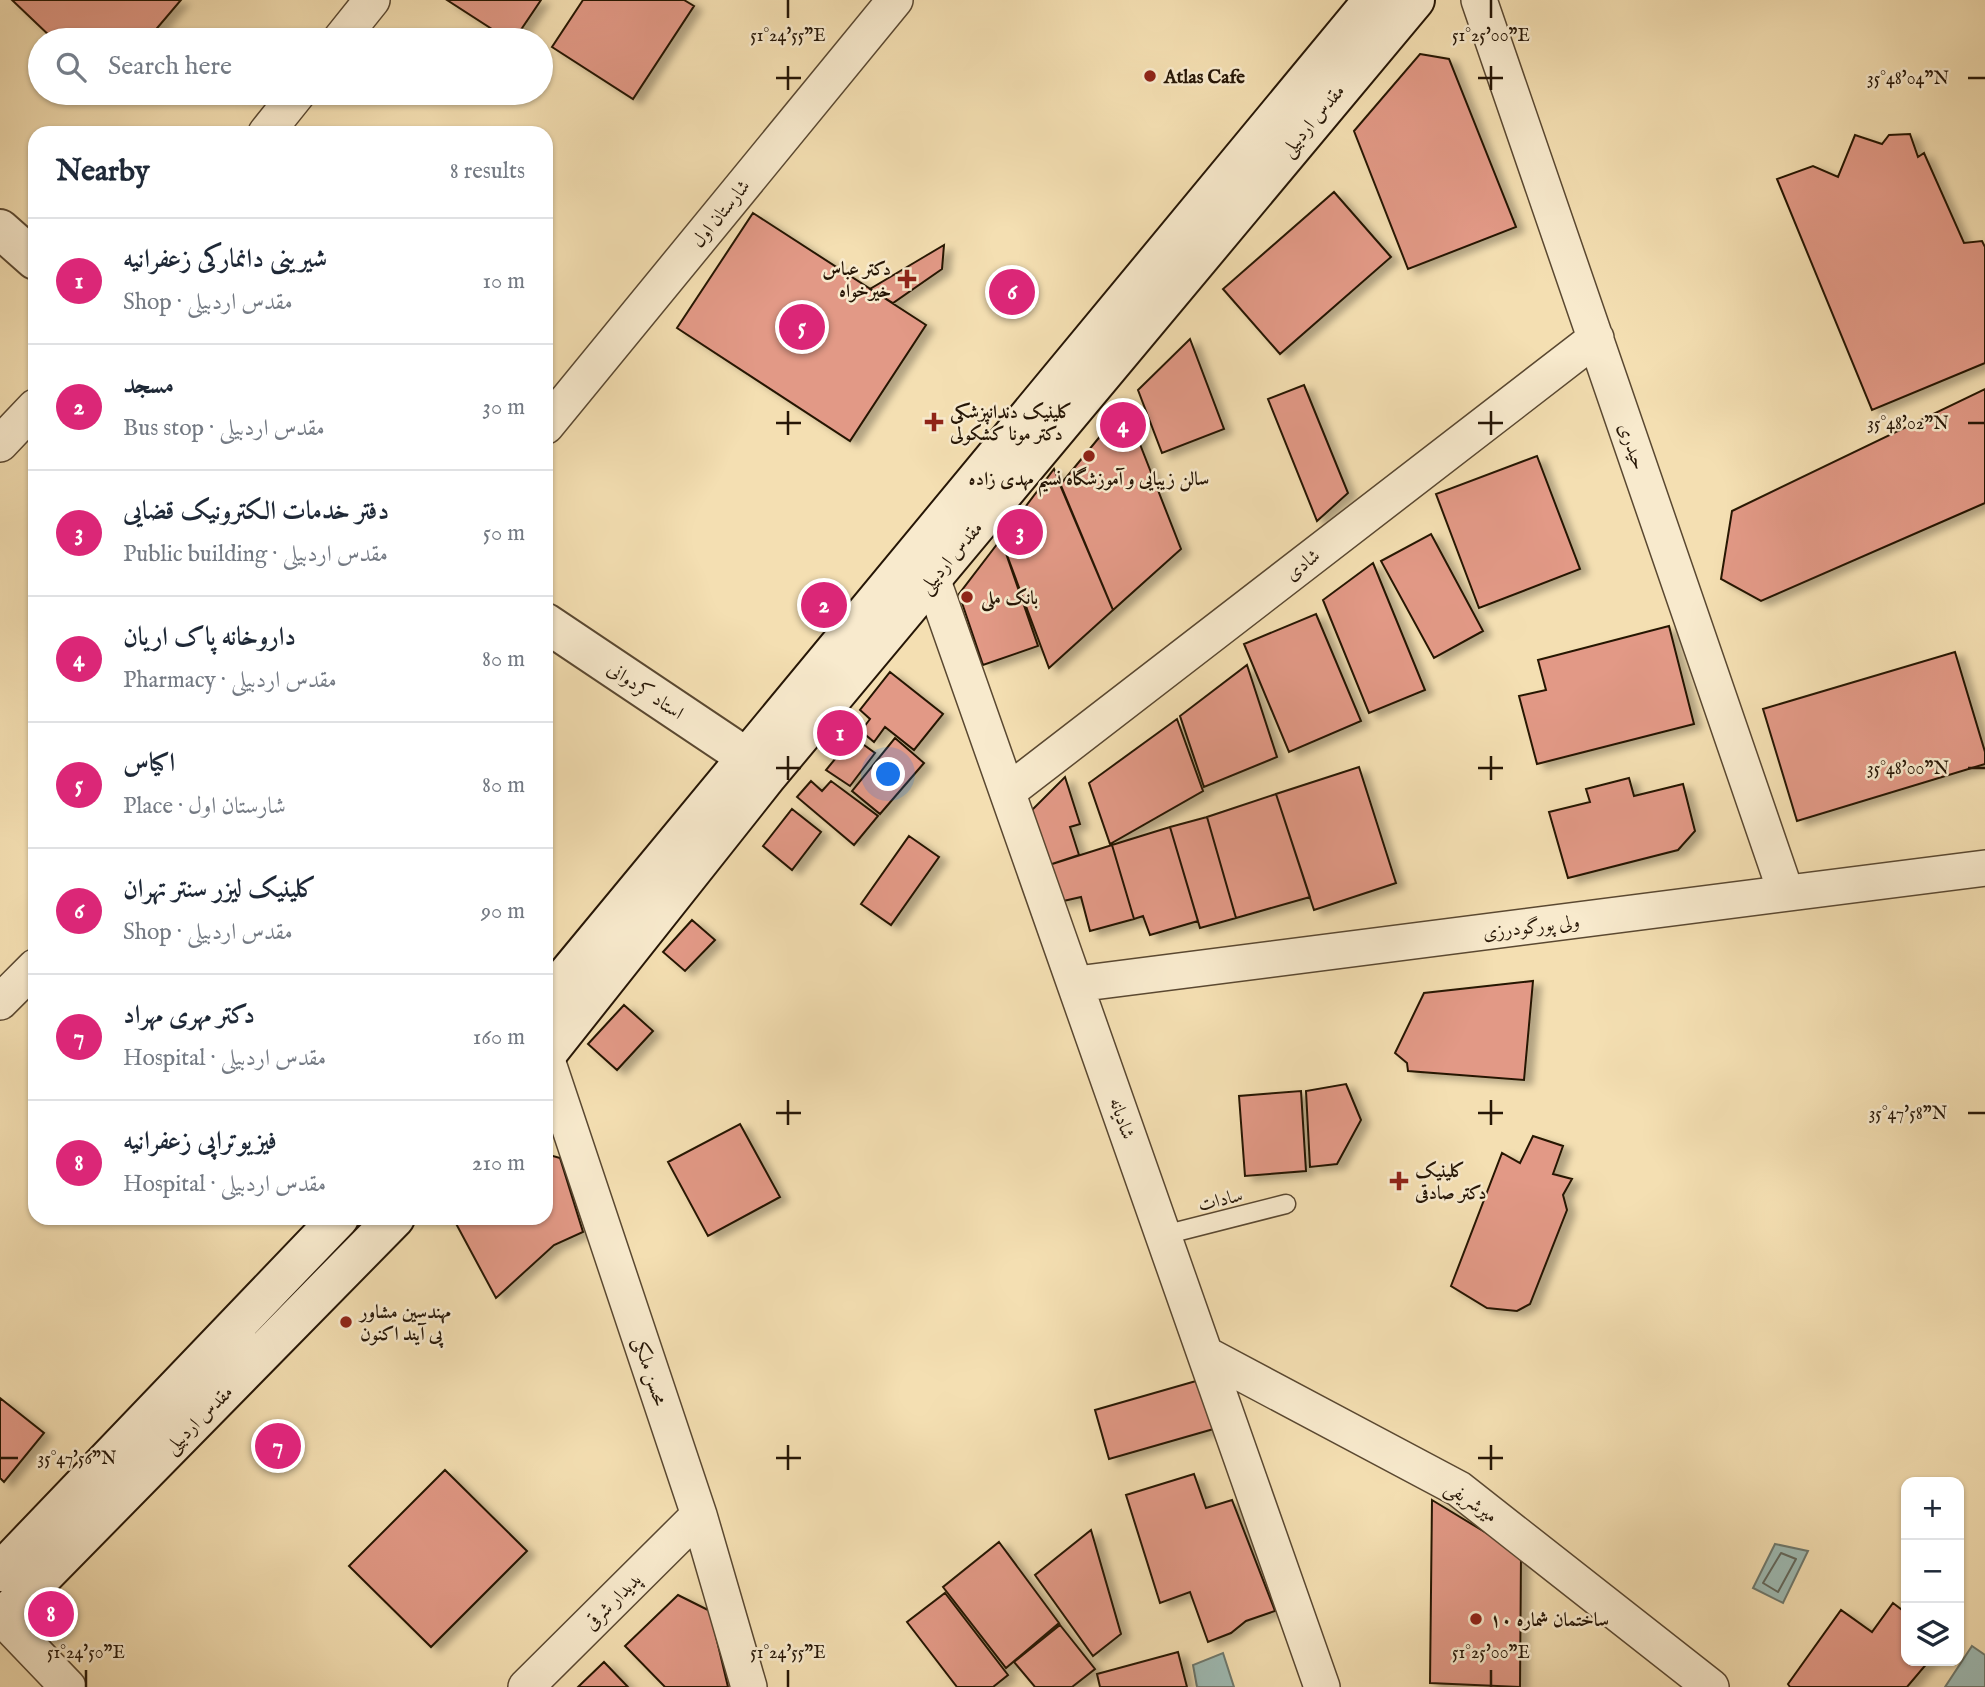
<!DOCTYPE html>
<html lang="en">
<head>
<meta charset="utf-8">
<style>
  body { margin:0; font-family:"IM FELL English",Amiri,serif; background:#f2f2f3; color:#1f2937 }
  .controls { position:absolute; right:21px; bottom:21px; display:grid; overflow:hidden; border-radius:14px; box-shadow:0 2px 5px #0004 }
  .controls button { width:63px; height:63px; display:grid; place-items:center; padding:0; border:0; border-bottom:2px solid #e0e1e3; background:#fff; color:#1f2937; font:35px sans-serif }
  .you { position:absolute; left:889px; top:775px; width:24px; height:24px; margin:-18px; border:5px solid #fff; border-radius:50%; background:#1a73e8; box-shadow:0 0 0 10px #1a73e833 }
  .badge { display:grid; place-items:center; width:46px; height:46px; border-radius:50%; background:#db2777; color:#fff; font-size:23px; font-weight:700 }
  .pin { position:absolute; translate:-50% -50%; border:4px solid #fff; box-shadow:0 2px 7px #0006 }
  .list { margin:0; padding:0; list-style:none }
  h2 { display:flex; justify-content:space-between; align-items:center; height:91px; margin:0; padding:0 28px; font-size:30px }
  h2 small { font-size:23px; font-weight:400; color:#747a83 }
  .list li { display:grid; grid-template-columns:46px 1fr auto; gap:21px; align-items:center; box-sizing:border-box; height:126px; padding:0 28px; border-top:2px solid #e0e1e3 }
  .list b { display:block; font-size:26px; white-space:nowrap }
  .list p { margin:0; font-size:23px; white-space:nowrap; color:#747a83 }
  .list em { font-size:23px; font-style:normal; color:#747a83 }
  .icon { flex:none; width:38px; height:38px; fill:none; stroke:currentColor; stroke-width:2; stroke-linecap:round; stroke-linejoin:round }
  .map { position:relative; flex:none; width:1985px; height:1687px; overflow:hidden }
  .search { position:absolute; background:#fff; box-shadow:0 2px 5px #0004; left:28px; top:28px; width:525px; height:77px; display:flex; align-items:center; gap:18px; box-sizing:border-box; padding:0 24px; border-radius:38px; color:#747a83; font-size:26px }
  .panel { position:absolute; background:#fff; box-shadow:0 2px 5px #0004; left:28px; top:126px; width:525px; height:1099px; border-radius:21px }
  .map>svg:first-child { display:block }
  .water { fill:#9ebbb4; stroke:#6e796e; stroke-width:2 }
  .lines { fill:none; stroke-linecap:round; stroke-linejoin:round }
  .shore { stroke:#62685d; stroke-width:2 }
  .building { fill:#e29986; stroke:#261606; stroke-width:2; filter:url(#shadow) }
  .service-casing { stroke:#5a4831; stroke-width:21 }
  .minor-casing { stroke:#5a4831; stroke-width:38 }
  .tertiary-casing { stroke:#5a4831; stroke-width:42 }
  .secondary-casing { stroke:#261606; stroke-width:42 }
  .service { stroke:#f8eacd; stroke-width:18 }
  .minor { stroke:#f8eacd; stroke-width:35 }
  .tertiary { stroke:#f8eacd; stroke-width:38 }
  .secondary { stroke:#f8eacd; stroke-width:38 }
  .ticks { fill:none; stroke:#261606; stroke-width:2.5 }
  .poi-dot { fill:#8f2418; stroke:#f8eacd; stroke-width:2.5 }
  .labels { text-anchor:middle; stroke-width:5; stroke-linejoin:round; paint-order:stroke }
  .poi-label { font-size:19px; font-weight:bold; fill:#261606; stroke:#f8eacd; text-anchor:start }
  .street-label { font-size:19px; fill:#261606; stroke:#f8eacd }
  .ticks-label { font-size:18px; text-anchor:middle; fill:#261606; stroke:#f8eacd; stroke-width:5; stroke-linejoin:round; paint-order:stroke }
</style>
</head>
<body>
<div class="map">
<svg width="1985" height="1687" viewBox="0 0 1985 1687">
  <defs>
    <filter id="shadow"><feDropShadow dx="8" dy="4.5" stdDeviation="3.5" flood-color="#0004"/></filter>
  </defs>
  <rect width="100%" height="100%" fill="#f4dfb2"/>
  <filter id="stains"><feTurbulence type="fractalNoise" baseFrequency=".00286" numOctaves="4"/><feColorMatrix values="0 0 0 0 .2 0 0 0 0 .09 0 0 0 0 .02 0 0 0 .5 -.17"/></filter>
  <radialGradient id="worn" r=".72"><stop offset=".6" stop-color="#630" stop-opacity="0"/><stop offset="1" stop-color="#630" stop-opacity=".3"/></radialGradient>
  <path class="water" d="M1775,1544L1808,1551L1783,1603L1753,1588Z
    M1972,1646L1985,1655V1687H1945Z
    M1223,1653L1234,1687H1197L1193,1665Z"/>
  <g class="lines">
    <path class="shore" d="M1781,1553L1796,1559L1778,1592L1763,1583Z"/>
  </g>
  <path class="building" d="M12,0H181L147,40H54Z
    M447,0H541L514,40H509Z
    M583,0H684L694,6L633,99L552,47Z
    M1420,54L1449,59L1516,227L1408,269L1354,131Z
    M1910,134L1918,157L1924,153L1964,243L1982,241L1985,247V363L1872,410L1777,179L1813,166L1838,177L1855,135L1882,144L1889,135Z
    M1334,192L1391,257L1280,354L1223,289Z
    M753,213L926,325L850,441L677,328Z
    M944,245L942,269L893,303L870,289Z
    M1190,339L1224,429L1162,453L1138,390Z
    M1304,385L1348,493L1317,521L1268,399Z
    M1985,389V503L1761,601L1721,579L1732,511Z
    M1125,406L1181,549L1113,610L1060,485Z
    M1537,456L1580,569L1479,608L1436,494Z
    M1054,469L1113,610L1049,668L1001,539Z
    M1431,534L1483,631L1434,658L1381,561Z
    M1001,539L1038,646L983,665L959,594Z
    M1373,563L1425,690L1369,713L1323,600Z
    M1316,614L1361,721L1289,752L1244,644Z
    M1669,626L1694,724L1537,764L1519,696L1546,690L1538,660Z
    M1955,652L1985,752V764L1797,821L1763,709Z
    M1247,665L1277,757L1204,787L1180,716Z
    M890,672L943,714L914,750L885,727L874,742L861,731L870,719L860,710Z
    M1177,719L1203,791L1110,844L1089,783Z
    M853,737L875,753L850,786L826,770Z
    M895,738L924,763L880,814L852,791Z
    M1359,767L1396,883L1314,910L1276,794Z
    M1065,777L1080,824L1070,827L1079,855L1049,865L1031,811Z
    M1629,778L1634,796L1683,784L1695,831L1678,850L1568,878L1549,812L1590,802L1586,789Z
    M811,781L822,791L831,781L878,816L854,845L797,797Z
    M1276,794L1310,897L1236,918L1207,817Z
    M792,809L821,832L792,870L763,846Z
    M1207,817L1236,918L1200,928L1170,827Z
    M1170,827L1198,921L1150,935L1143,916L1134,919L1112,845Z
    M909,836L939,857L891,925L861,904Z
    M1112,845L1134,919L1090,931L1081,897L1059,902L1049,865Z
    M692,920L715,940L685,971L663,952Z
    M1533,981L1524,1080L1408,1071L1407,1063L1395,1053L1424,993Z
    M624,1005L653,1031L617,1070L588,1044Z
    M1346,1084L1361,1120L1337,1164L1310,1167L1306,1091Z
    M1301,1091L1306,1171L1245,1176L1239,1096Z
    M740,1124L780,1197L708,1236L668,1162Z
    M1533,1136L1563,1146L1553,1174L1572,1179L1563,1195L1567,1210L1530,1304L1517,1311L1487,1308L1451,1286L1502,1153L1520,1163Z
    M546,1154L560,1158L583,1232L554,1245L496,1298L453,1218H546Z
    M1210,1377L1224,1426L1109,1459L1095,1410Z
    M0,1398L44,1433L4,1482L0,1478Z
    M445,1470L527,1551L431,1647L349,1566Z
    M1194,1474L1206,1508L1232,1500L1275,1611L1246,1621L1231,1633L1208,1642L1190,1592L1160,1603L1126,1495Z
    M1432,1500L1521,1554L1520,1687L1430,1683Z
    M1091,1530L1121,1634L1093,1656L1035,1575Z
    M999,1542L1059,1623L1006,1668L943,1587Z
    M945,1593L1008,1675L993,1687H957L907,1622Z
    M678,1595L710,1611L728,1687H665L625,1646Z
    M1893,1603L1906,1613V1661H1929L1907,1687H1790L1788,1684L1841,1610L1872,1632Z
    M1060,1625L1095,1669L1072,1687H1035L1014,1662Z
    M1178,1652L1187,1687H1100L1097,1674Z
    M604,1662L628,1687H578Z"/>
  <g class="lines">
    <g class="service-casing">
      <path id="service" d="M1164,1235L1286,1204"/>
    </g>
    <g class="minor-casing">
      <path id="minor" d="M1479,0L1786,893
        M340,40L372,0
        M266,133L298,93
        M546,426L895,0
        M0,444L35,407
        M917,558L932,578L1322,1687
        M1009,791L1596,338
        M1077,984L1985,868
        M0,1002L35,967
        M546,1057L699,1515L749,1687
        M1207,1355L1459,1489L1711,1687
        M0,1616L68,1687
        M526,1687L699,1515"/>
    </g>
    <g class="tertiary-casing">
      <path id="tertiary" d="M0,229L35,260
        M546,623L746,757"/>
    </g>
    <g class="secondary-casing">
      <path id="secondary" d="M546,1000L1373,0
        M546,1055L768,775L1415,0
        M0,1572L339,1218
        M0,1620L395,1218"/>
    </g>
    <use href="#service" class="service"/>
    <use href="#minor" class="minor"/>
    <use href="#tertiary" class="tertiary"/>
    <use href="#secondary" class="secondary"/>
  </g>
  <path class="ticks" d="M788,0V18M1491,0V18M788,66V90M1491,66V90M776,78H801M1478,78H1503M1968,78H1985M788,411V435M1491,411V435M776,423H801M1478,423H1503M1968,423H1985M788,756V780M1491,756V780M776,768H801M1478,768H1503M1968,768H1985M788,1100V1125M1491,1100V1125M776,1113H801M1478,1113H1503M1968,1113H1985M788,1445V1470M1491,1445V1470M0,1458H18M776,1458H801M1478,1458H1503M86,1670V1687M788,1670V1687M1491,1670V1687"/>
  <g class="poi-dot">
    <circle cx="1150" cy="76" r="7"/>
    <path d="M903.5 268.5h7v7h7v7h-7v7h-7v-7h-7v-7h7z"/>
    <path d="M930.5 411.5h7v7h7v7h-7v7h-7v-7h-7v-7h7z"/>
    <circle cx="1089" cy="456" r="7"/>
    <circle cx="967" cy="597" r="7"/>
    <path d="M1395.5 1170.5h7v7h7v7h-7v7h-7v-7h-7v-7h7z"/>
    <circle cx="346" cy="1322" r="7"/>
    <circle cx="1476" cy="1619" r="7"/>
  </g>
  <g class="labels">
    <g class="poi-label">
      <text x="1164" y="83">Atlas Cafe</text>
      <text x="891" y="275" text-anchor="end">دکتر عباس<tspan x="891" dy="22">خیرخواه</tspan></text>
      <text x="950" y="418">کلینیک دندانپزشکی<tspan x="950" dy="22">دکتر مونا کشکولی</tspan></text>
      <text x="1089" y="485" text-anchor="middle">سالن زیبایی و آموزشگاه نسیم مهدی زاده</text>
      <text x="981" y="604">بانک ملی</text>
      <text x="1415" y="1177">کلینیک<tspan x="1415" dy="22">دکتر صادقی</tspan></text>
      <text x="360" y="1318">مهندسین مشاور<tspan x="360" dy="22">پی آیند اکنون</tspan></text>
      <text x="1490" y="1626">ساختمان شماره ۱۰</text>
    </g>
    <g class="street-label">
      <text transform="translate(1312 120) rotate(-50)" y="7">مقدس اردبیلی</text>
      <text transform="translate(720 213) rotate(-51)" y="7">شارستان اول</text>
      <text transform="translate(1633 446) rotate(71)" y="7">حیدری</text>
      <text transform="translate(950 557) rotate(-50)" y="7">مقدس اردبیلی</text>
      <text transform="translate(1302 564) rotate(-38)" y="7">شادی</text>
      <text transform="translate(646 690) rotate(34)" y="7">استاد کردوانی</text>
      <text transform="translate(1531 926) rotate(-7)" y="7">ولی پورگودرزی</text>
      <text transform="translate(1123 1118) rotate(71)" y="7">شادیانه</text>
      <text transform="translate(1220 1199) rotate(-14)" y="7">سادات</text>
      <text transform="translate(651 1371) rotate(72)" y="7">محسن ملکی</text>
      <text transform="translate(198 1419) rotate(-45)" y="7">مقدس اردبیلی</text>
      <text transform="translate(1472 1501) rotate(35)" y="7">میرشریفی</text>
      <text transform="translate(612 1601) rotate(-45)" y="7">پدیدار شرقی</text>
    </g>
  </g>
  <g class="ticks-label">
    <text x="788" y="41">51°24'55"E</text>
    <text x="1491" y="41">51°25'00"E</text>
    <text x="1908" y="84">35°48'04"N</text>
    <text x="1908" y="429">35°48'02"N</text>
    <text x="1908" y="774">35°48'00"N</text>
    <text x="1908" y="1119">35°47'58"N</text>
    <text x="77" y="1464">35°47'56"N</text>
    <text x="86" y="1658">51°24'50"E</text>
    <text x="788" y="1658">51°24'55"E</text>
    <text x="1491" y="1658">51°25'00"E</text>
  </g>
  <rect width="100%" height="100%" filter="url(#stains)"/>
  <rect width="100%" height="100%" fill="url(#worn)"/>
</svg>
<div class="controls">
<button>+</button>
<button>−</button>
<button><svg class="icon" aria-label="layers" viewBox="0 0 24 24"><path d="M12 4l9 5-9 5-9-5zM3 14l9 5 9-5"/></svg></button>
</div>
<div class="you"></div>
<div class="pin badge" style="left:840px;top:733px">1</div>
<div class="pin badge" style="left:824px;top:605px">2</div>
<div class="pin badge" style="left:1020px;top:532px">3</div>
<div class="pin badge" style="left:1123px;top:425px">4</div>
<div class="pin badge" style="left:802px;top:327px">5</div>
<div class="pin badge" style="left:1012px;top:292px">6</div>
<div class="pin badge" style="left:278px;top:1446px">7</div>
<div class="pin badge" style="left:51px;top:1614px">8</div>
<div class="search"><svg class="icon" aria-label="search" viewBox="0 0 24 24"><circle cx="10" cy="10" r="6"/><path d="M15 15l6 6"/></svg>Search here</div>
<section class="panel">
<h2>Nearby<small>8 results</small></h2>
<ul class="list">
<li><span class="badge">1</span><div><b>شیرینی دانمارکی زعفرانیه</b><p>Shop · مقدس اردبیلی</p></div><em>10 m</em></li>
<li><span class="badge">2</span><div><b>مسجد</b><p>Bus stop · مقدس اردبیلی</p></div><em>30 m</em></li>
<li><span class="badge">3</span><div><b>دفتر خدمات الکترونیک قضایی</b><p>Public building · مقدس اردبیلی</p></div><em>50 m</em></li>
<li><span class="badge">4</span><div><b>داروخانه پاک اریان</b><p>Pharmacy · مقدس اردبیلی</p></div><em>80 m</em></li>
<li><span class="badge">5</span><div><b>اکیاس</b><p>Place · شارستان اول</p></div><em>80 m</em></li>
<li><span class="badge">6</span><div><b>کلینیک لیزر سنتر تهران</b><p>Shop · مقدس اردبیلی</p></div><em>90 m</em></li>
<li><span class="badge">7</span><div><b>دکتر مهری مهراد</b><p>Hospital · مقدس اردبیلی</p></div><em>160 m</em></li>
<li><span class="badge">8</span><div><b>فیزیوتراپی زعفرانیه</b><p>Hospital · مقدس اردبیلی</p></div><em>210 m</em></li>
</ul>
</section>
</div>
</body>
</html>
